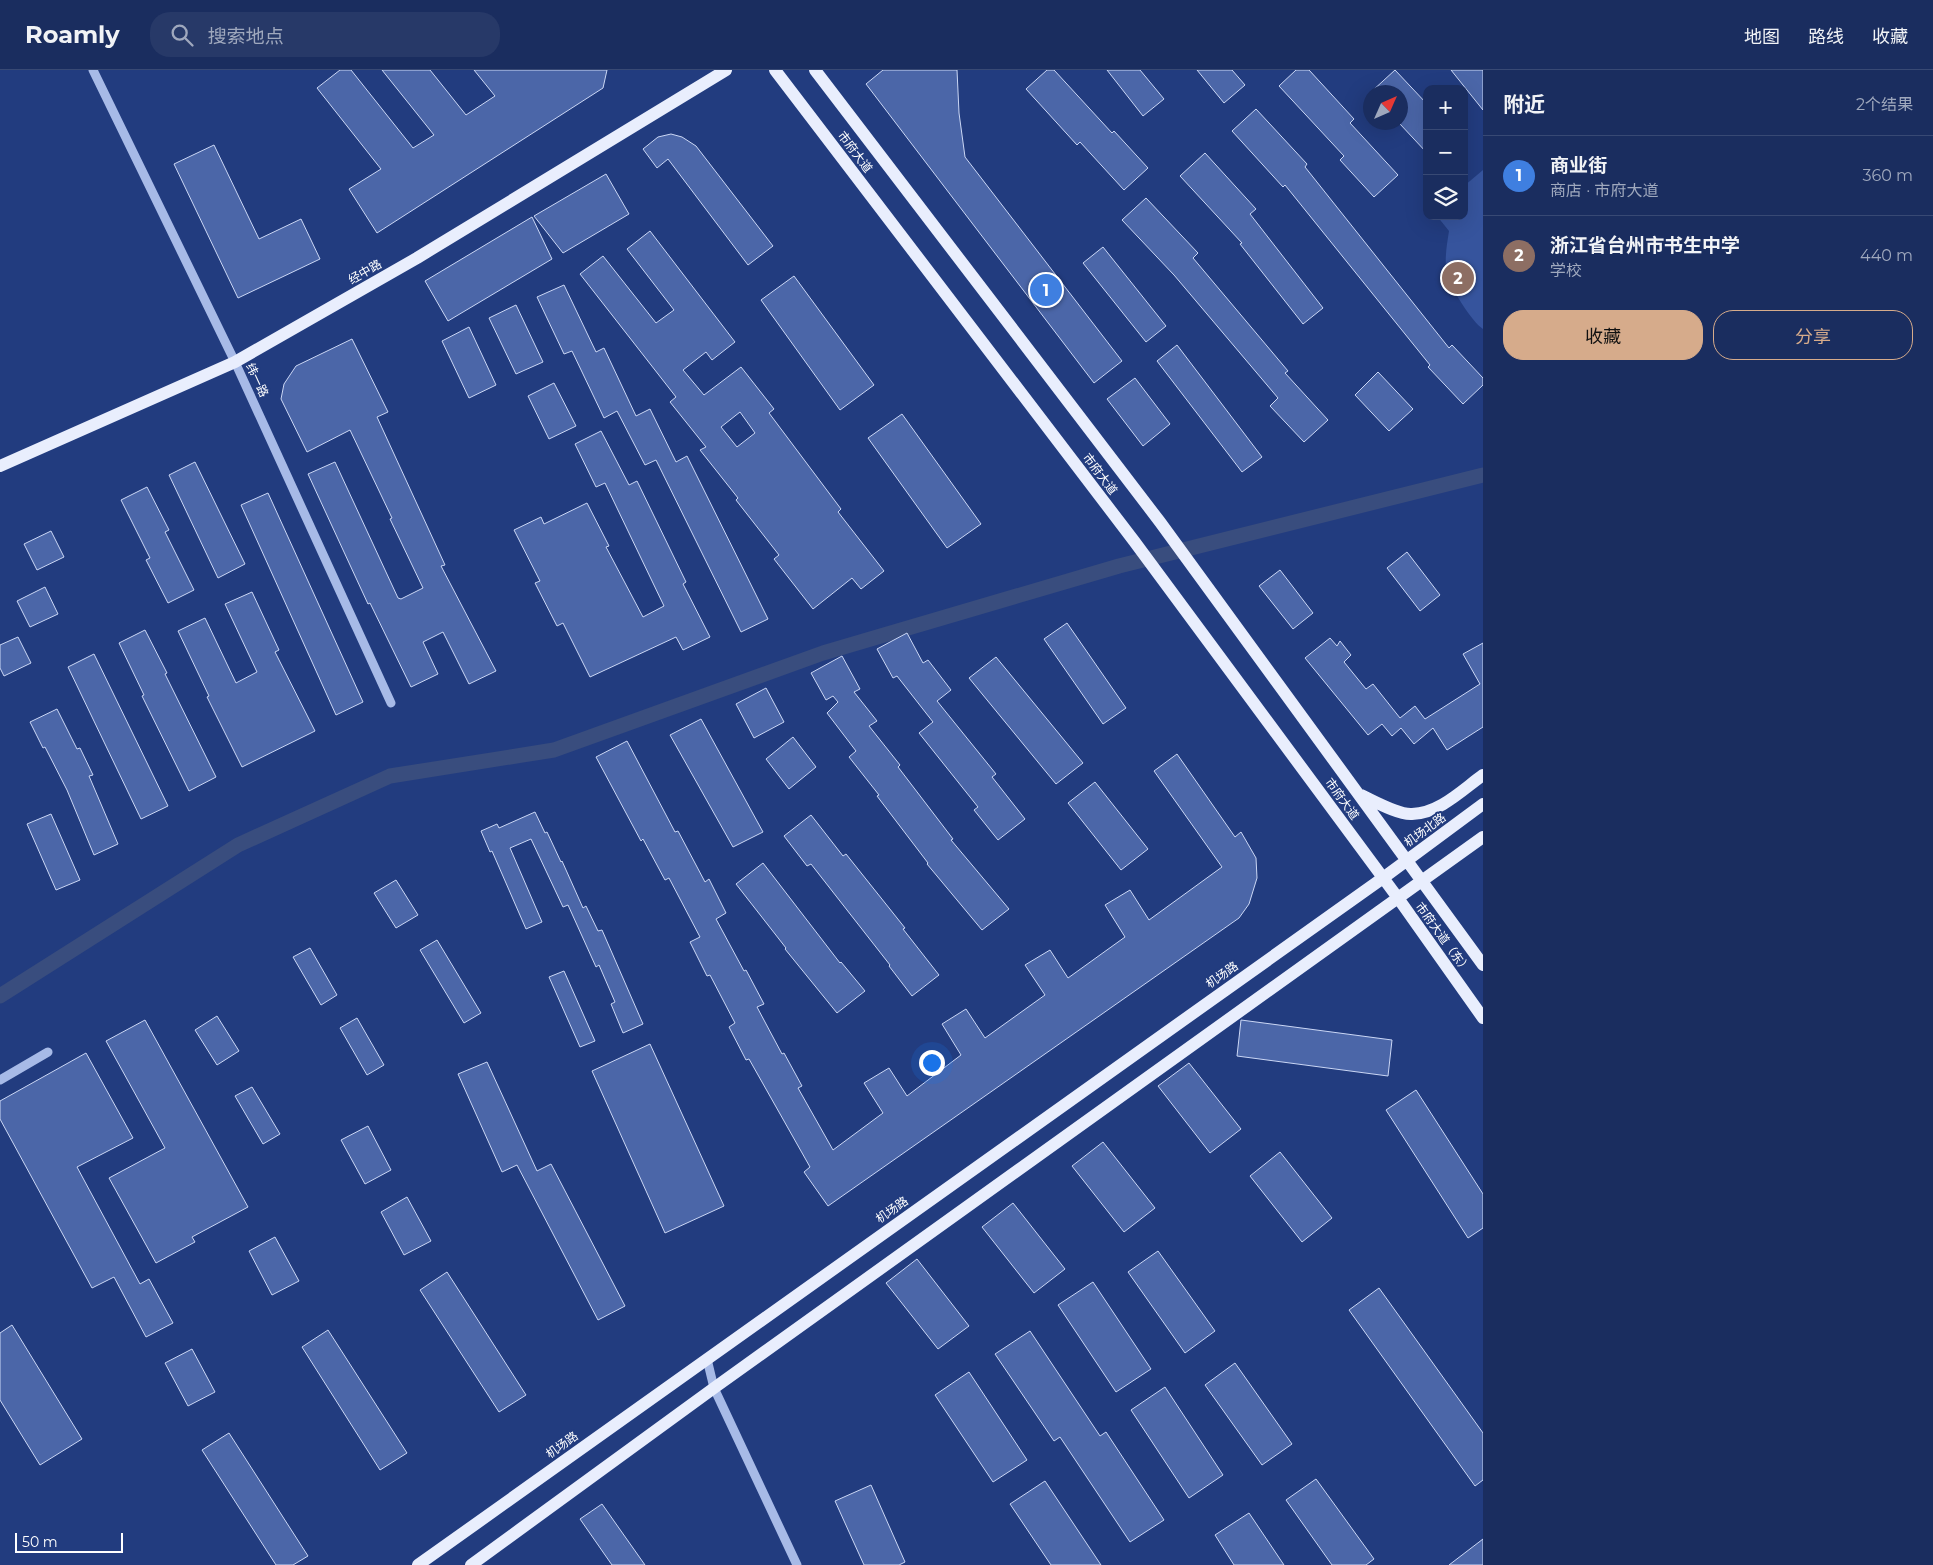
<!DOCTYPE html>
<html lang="zh">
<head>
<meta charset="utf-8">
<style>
  body { margin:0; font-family:Montserrat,"Noto Sans SC",sans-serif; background:#273968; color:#f1f3f6 }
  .controls { position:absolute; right:15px; top:15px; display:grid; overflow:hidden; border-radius:10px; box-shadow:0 5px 20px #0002 }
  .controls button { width:45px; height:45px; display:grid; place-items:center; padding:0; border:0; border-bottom:1px solid #384974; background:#1a2d5f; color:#f1f3f6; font:25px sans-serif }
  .compass { position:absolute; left:1363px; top:15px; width:45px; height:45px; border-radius:50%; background:#1a2d5f; box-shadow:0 5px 20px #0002; rotate:45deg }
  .scale { position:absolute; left:15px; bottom:12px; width:108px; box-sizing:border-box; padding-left:5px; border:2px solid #fff; border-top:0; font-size:14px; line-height:18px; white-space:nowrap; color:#fff; -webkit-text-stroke:4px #223c7f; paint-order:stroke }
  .you { position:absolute; left:931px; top:992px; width:18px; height:18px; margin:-12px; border:4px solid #fff; border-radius:50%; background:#1a73e8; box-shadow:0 0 0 8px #1a73e833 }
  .badge { display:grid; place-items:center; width:32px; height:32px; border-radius:50%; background:#d6ab8b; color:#fff; font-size:16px; font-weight:700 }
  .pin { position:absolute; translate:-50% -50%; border:2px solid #fff; box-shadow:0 1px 5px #0006 }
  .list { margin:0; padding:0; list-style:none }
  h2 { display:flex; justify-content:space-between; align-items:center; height:65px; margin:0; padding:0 20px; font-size:21px }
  h2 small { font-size:16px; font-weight:400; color:#9fa8bd }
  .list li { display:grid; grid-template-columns:32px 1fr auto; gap:15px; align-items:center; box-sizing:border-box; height:80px; padding:0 20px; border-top:1px solid #384974 }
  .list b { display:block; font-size:19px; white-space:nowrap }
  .list p { margin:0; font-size:16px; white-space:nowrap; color:#9fa8bd }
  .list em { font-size:16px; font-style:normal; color:#9fa8bd }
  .actions { display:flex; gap:10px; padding:15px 20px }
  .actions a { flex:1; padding:11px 0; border:1px solid #d6ab8b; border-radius:20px; text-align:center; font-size:18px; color:#d6ab8b }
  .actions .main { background:#d6ab8b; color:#111 }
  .icon { flex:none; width:28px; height:28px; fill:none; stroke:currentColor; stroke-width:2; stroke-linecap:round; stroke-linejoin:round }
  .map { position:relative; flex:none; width:1483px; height:1495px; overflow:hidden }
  header { display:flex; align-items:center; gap:30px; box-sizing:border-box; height:70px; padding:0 25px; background:#1a2d5f; border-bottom:1px solid #384974 }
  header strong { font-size:24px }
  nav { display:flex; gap:28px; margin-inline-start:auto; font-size:18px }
  .search { width:350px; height:45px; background:#273968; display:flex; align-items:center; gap:12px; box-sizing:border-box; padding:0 18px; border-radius:20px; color:#9fa8bd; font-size:19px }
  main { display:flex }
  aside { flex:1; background:#1a2d5f }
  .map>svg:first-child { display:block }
  .pitch { fill:#36549d }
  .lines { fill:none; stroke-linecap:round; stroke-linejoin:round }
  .canal { stroke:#394d7e; stroke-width:15 }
  .building { fill:#4b66a8; stroke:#cbd7f5; fill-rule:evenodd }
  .minor { stroke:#a7bae7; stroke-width:9 }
  .major { stroke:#e9eefd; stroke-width:12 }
  .labels { text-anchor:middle; stroke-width:4; stroke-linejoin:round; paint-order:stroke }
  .street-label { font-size:12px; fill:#fff; stroke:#223c7f }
</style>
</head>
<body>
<header>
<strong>Roamly</strong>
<div class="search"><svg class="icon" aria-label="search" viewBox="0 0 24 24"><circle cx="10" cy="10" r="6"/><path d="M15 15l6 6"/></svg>搜索地点</div>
<nav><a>地图</a><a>路线</a><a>收藏</a></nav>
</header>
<main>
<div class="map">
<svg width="1483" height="1495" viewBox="0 0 1483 1495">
  <rect width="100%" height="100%" fill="#223c7f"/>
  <path class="pitch" d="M1483,100V259C1472,252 1450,217 1447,204C1444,190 1447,174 1449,161L1437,146H1464V116Z"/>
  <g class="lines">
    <path class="canal" d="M0,926L238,775L390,706L554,680L823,583L1119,496L1483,405"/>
  </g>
  <path class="building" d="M340,0H351L413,78L434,65L382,0H430L466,45L495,26L474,0H607L603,18L377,163L349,119L381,99L317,18Z
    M883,0H957L959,43L965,87L1122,291L1094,313L866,14Z
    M1047,0H1054L1112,63L1114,61L1148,98L1124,120L1080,72L1077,75L1026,19Z
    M1107,0H1140L1164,29L1143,46Z
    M1197,0H1232L1245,15L1224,33Z
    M1296,0H1309L1354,49L1350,53L1398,105L1374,127L1340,90L1344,86L1279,16Z
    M1395,0L1427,34V83L1400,54V22H1371Z
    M1451,0H1483V40Z
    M1256,39L1307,94L1305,97L1449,278L1452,275L1483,308V315L1463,334L1428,297L1430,295L1285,115L1283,117L1232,61Z
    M671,64L682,67L696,76L773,176L748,195L668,89L657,98L643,79L658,67Z
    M214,75L259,169L301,149L320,189L238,228L174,94Z
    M1205,83L1256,139L1250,144L1323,238L1303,254L1240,174L1242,173L1180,106Z
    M606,104L629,144L563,183L534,146Z
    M1146,128L1198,183L1193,188L1288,301L1285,303L1328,350L1304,372L1270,336L1278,328L1174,205L1122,150Z
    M532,147L552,189L448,251L425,211Z
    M650,161L735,272L712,290L706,282L683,300L704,325L741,297L774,339L769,343L841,439L838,442L884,501L861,519L852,508L813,539L774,489L779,485L736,430L738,428L700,380L706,377L670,332L676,327L580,204L603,186L656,253L674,240L627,179ZM740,342L755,363L737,377L721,357Z
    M1103,177L1166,256L1146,272L1083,193Z
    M794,206L874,315L840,340L761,230Z
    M564,215L596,282L604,278L636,346L650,339L676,392L687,386L768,549L741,562L656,390L645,395L617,341L604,348L572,281L564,284L537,227Z
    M516,235L543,292L516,304L489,248Z
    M469,257L496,315L469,328L442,271Z
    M352,269L388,342L377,347L445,495L441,496L496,601L469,614L443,562L423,572L438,604L411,617L370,533L368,534L308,404L335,392L398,528L401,529L423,518L390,449L392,448L350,360L307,382L281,329L284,314L296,296Z
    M1177,275L1262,387L1242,402L1157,291Z
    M1378,302L1413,339L1389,361L1355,325Z
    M1135,308L1170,354L1143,376L1107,329Z
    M554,313L576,356L549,369L528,326Z
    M902,344L981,454L947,478L868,368Z
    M601,361L629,415L637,411L686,512L683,514L710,567L683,580L676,567L590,607L563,553L557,556L535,513L540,511L514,460L541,447L544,454L587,433L609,476L606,477L643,547L664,536L605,413L596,417L575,374Z
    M195,392L245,494L218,508L169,405Z
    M147,417L169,460L165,462L194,520L168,533L146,490L150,488L121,430Z
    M268,423L363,632L336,645L241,435Z
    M51,461L64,487L37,500L24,474Z
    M1407,482L1440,525L1420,541L1387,498Z
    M1280,500L1313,543L1293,559L1259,516Z
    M45,517L58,544L30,557L17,531Z
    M252,522L279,580L275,582L315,661L242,697L207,627L209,626L178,561L205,548L236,613L257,602L225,534Z
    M1067,553L1126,638L1103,654L1044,569Z
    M145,560L167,603L165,604L216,707L189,721L142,626L144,625L119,573Z
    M907,563L923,593L928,590L951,620L937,631L996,704L992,707L1025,749L998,770L974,740L978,737L919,663L933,652L897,606L893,608L877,579Z
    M18,567L31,593L4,606L0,598V575Z
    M1330,568L1337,576L1340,571L1351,585L1344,592L1366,619L1373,614L1400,648L1415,636L1425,649L1480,614L1463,584L1483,573V657L1447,680L1433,658L1414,674L1401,658L1392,666L1382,654L1368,665L1305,588Z
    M94,584L168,736L141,749L68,597Z
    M842,586L860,619L854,622L877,651L869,656L900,695L898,697L953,769L951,770L1009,839L982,860L927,794L928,793L877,726L879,725L849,687L856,681L827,643L838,632L833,626L826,630L811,603Z
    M996,587L1083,693L1056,714L969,608Z
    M766,618L784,652L754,668L736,634Z
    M57,639L77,679L80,678L93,705L89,706L118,774L94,785L67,720L45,677L43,678L30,652Z
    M701,649L763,762L733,777L670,665Z
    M793,667L816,697L789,719L766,689Z
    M627,671L675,762L678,761L705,812L709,809L726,843L716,849L744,901L746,900L764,934L757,937L782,984L784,983L802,1016L798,1018L833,1080L883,1043L864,1013L889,998L907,1026L961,985L942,954L966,939L985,968L1045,925L1025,895L1050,880L1068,908L1125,867L1105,835L1130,820L1149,850L1222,797L1154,701L1177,684L1235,767L1241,762L1256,788L1257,808L1249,834L1239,848L828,1136L804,1102L810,1097L749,989L746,990L729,957L735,953L710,905L707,906L690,872L700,867L669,808L665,810L643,769L641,771L596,687Z
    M1095,712L1148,779L1121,800L1068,733Z
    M535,742L545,763L547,762L561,792L562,791L583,838L586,836L598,861L602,860L643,954L623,963L611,934L615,932L599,895L596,897L568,835L563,837L531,769L510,778L542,852L526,859L492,781L490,782L481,761L497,754L499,758Z
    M51,744L80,810L56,820L27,754Z
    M811,745L843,786L846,784L905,858L903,859L939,905L912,926L889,896L890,895L811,794L807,796L784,766Z
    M763,793L840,893L841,892L865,921L837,943L785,879L786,878L736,814Z
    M396,810L418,845L396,858L374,823Z
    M437,870L481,943L464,953L420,880Z
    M310,878L337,925L321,935L293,887Z
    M564,901L595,971L580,977L549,907Z
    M217,946L239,981L217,995L195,960Z
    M357,948L384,995L367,1005L340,958Z
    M145,950L248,1137L192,1167L195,1172L156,1193L109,1108L165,1078L106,971Z
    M1241,950L1392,970L1388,1006L1237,986Z
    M650,974L724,1136L665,1163L592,1001Z
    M86,983L133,1068L77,1097L140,1214L149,1209L173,1253L146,1267L114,1207L92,1218L0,1049V1031Z
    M487,992L537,1101L551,1094L625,1236L598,1250L517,1095L502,1102L458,1004Z
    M1189,993L1241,1059L1210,1083L1158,1016Z
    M252,1017L280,1064L263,1074L235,1026Z
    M1416,1020L1483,1124V1158L1468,1168L1386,1040Z
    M368,1056L391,1100L365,1114L341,1070Z
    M1103,1072L1155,1138L1124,1162L1072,1096Z
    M1280,1082L1332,1148L1302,1172L1250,1106Z
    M407,1127L431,1171L404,1185L381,1142Z
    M1013,1133L1065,1199L1034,1223L982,1157Z
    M275,1167L299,1211L272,1225L249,1181Z
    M1158,1181L1215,1261L1185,1283L1128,1202Z
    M917,1189L969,1256L938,1279L886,1213Z
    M447,1202L526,1325L499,1342L420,1220Z
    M1093,1212L1151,1299L1116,1322L1058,1235Z
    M1379,1218L1483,1363V1410L1475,1416L1349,1240Z
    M12,1255L82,1369L40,1395L0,1330V1263Z
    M328,1260L407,1383L380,1400L302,1277Z
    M1030,1261L1100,1366L1106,1362L1164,1450L1130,1472L1060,1367L1054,1371L995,1284Z
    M192,1279L215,1322L188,1336L165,1293Z
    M1235,1293L1292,1374L1262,1395L1205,1315Z
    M969,1302L1027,1390L993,1412L935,1325Z
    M1165,1317L1223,1405L1189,1428L1131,1340Z
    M229,1363L308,1486L293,1495H276L202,1380Z
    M1316,1409L1374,1489L1366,1495H1332L1286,1430Z
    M1045,1411L1101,1495H1051L1010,1434Z
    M871,1415L905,1492L899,1495H864L835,1431Z
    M602,1434L645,1495H612L580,1449Z
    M1249,1443L1284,1495H1234L1215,1465Z
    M1483,1469V1495H1449Z"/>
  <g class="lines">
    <path class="minor" d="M93,0L235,292L391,633
      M0,1010L48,982
      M707,1289L714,1318L797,1495"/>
    <path class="major" d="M775,0L1134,471L1398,828L1483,948
      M815,0L1160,452L1483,895
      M0,396L235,292L417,188L726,0
      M1361,725C1374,731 1398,745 1412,744C1440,743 1462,720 1483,705
      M418,1495L1383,808L1483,734
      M471,1495L714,1318L1483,767"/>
  </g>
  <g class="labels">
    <g class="street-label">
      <text transform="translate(855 82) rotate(53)" y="4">市府大道</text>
      <text transform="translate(365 202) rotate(-30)" y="4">经中路</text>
      <text transform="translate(257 310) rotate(65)" y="4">纬一路</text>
      <text transform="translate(1100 404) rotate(53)" y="4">市府大道</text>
      <text transform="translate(1342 729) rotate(54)" y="4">市府大道</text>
      <text transform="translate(1425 760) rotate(-36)" y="4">机场北路</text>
      <text transform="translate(1443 868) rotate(54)" y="4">市府大道（东）</text>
      <text transform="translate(1222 905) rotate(-35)" y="4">机场路</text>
      <text transform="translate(892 1140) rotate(-35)" y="4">机场路</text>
      <text transform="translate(562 1375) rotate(-36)" y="4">机场路</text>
    </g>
  </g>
</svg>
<div class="controls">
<button>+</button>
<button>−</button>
<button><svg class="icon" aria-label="layers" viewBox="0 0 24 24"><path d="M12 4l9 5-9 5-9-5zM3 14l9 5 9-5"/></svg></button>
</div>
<svg class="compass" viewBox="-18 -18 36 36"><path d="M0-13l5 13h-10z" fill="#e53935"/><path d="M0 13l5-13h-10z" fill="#9fa8bd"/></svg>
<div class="scale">50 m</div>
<div class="you"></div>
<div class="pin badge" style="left:1046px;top:220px;background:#3f7fe0">1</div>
<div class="pin badge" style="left:1458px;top:208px;background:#8d6e63">2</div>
</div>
<aside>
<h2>附近<small>2个结果</small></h2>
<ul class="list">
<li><span class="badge" style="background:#3f7fe0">1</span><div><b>商业街</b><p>商店 · 市府大道</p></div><em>360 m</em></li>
<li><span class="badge" style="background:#8d6e63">2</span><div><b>浙江省台州市书生中学</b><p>学校</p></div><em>440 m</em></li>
</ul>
<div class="actions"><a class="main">收藏</a><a>分享</a></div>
</aside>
</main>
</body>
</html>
